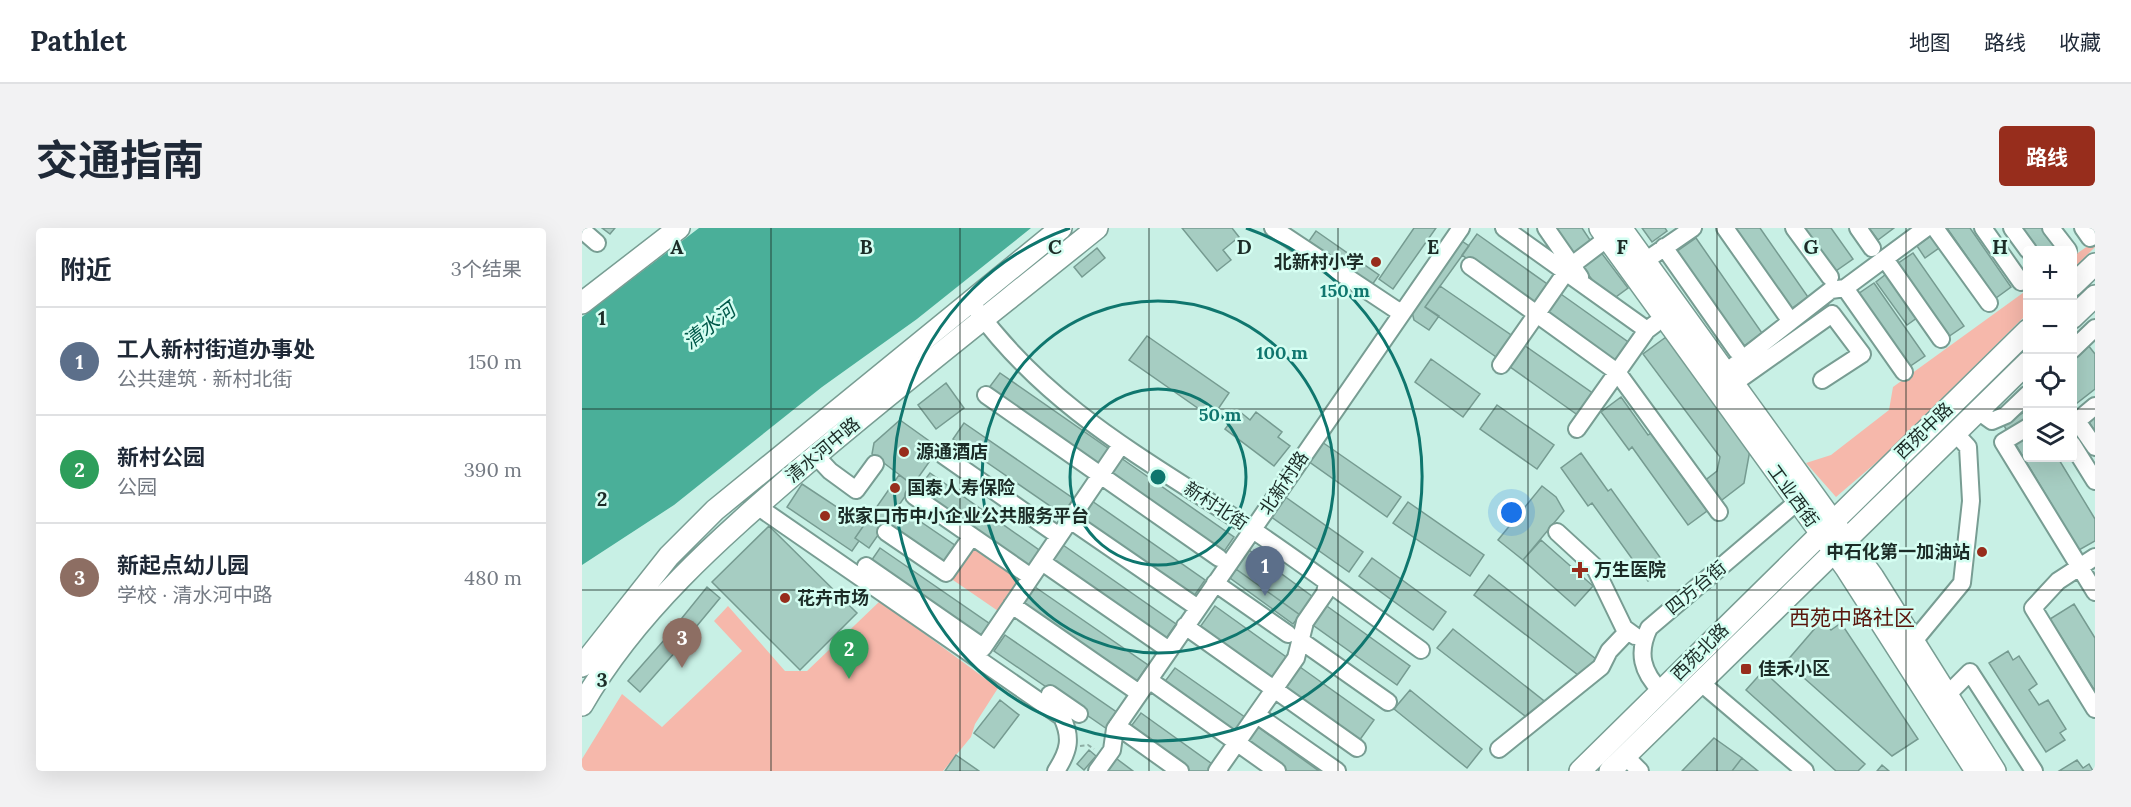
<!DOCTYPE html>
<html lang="zh">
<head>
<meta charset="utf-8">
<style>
  body { margin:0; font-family:Lora,"Noto Sans SC",serif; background:#f2f2f3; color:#1f2937 }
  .controls { position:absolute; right:18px; top:18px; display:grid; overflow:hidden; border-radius:6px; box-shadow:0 6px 24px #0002 }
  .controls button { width:54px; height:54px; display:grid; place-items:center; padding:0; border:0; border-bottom:2px solid #e0e1e3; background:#fff; color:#1f2937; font:30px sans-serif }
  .you { position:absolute; left:930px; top:285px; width:21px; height:21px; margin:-15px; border:4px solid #fff; border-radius:50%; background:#1a73e8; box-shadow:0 0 0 9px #1a73e833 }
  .badge { display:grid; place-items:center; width:39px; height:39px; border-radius:50%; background:#972d1c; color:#fff; font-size:20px; font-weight:700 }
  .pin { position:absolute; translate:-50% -50px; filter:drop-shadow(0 2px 3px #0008) }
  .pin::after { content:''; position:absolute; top:32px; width:21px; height:18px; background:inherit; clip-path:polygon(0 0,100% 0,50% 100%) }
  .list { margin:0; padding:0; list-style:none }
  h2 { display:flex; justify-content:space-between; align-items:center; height:78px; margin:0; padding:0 24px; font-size:26px }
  h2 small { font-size:20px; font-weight:400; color:#747a83 }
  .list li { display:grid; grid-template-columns:39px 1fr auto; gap:18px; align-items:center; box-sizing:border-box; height:108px; padding:0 24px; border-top:2px solid #e0e1e3 }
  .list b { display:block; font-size:22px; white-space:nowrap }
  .list p { margin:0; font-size:20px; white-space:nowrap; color:#747a83 }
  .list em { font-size:20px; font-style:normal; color:#747a83 }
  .icon { flex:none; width:33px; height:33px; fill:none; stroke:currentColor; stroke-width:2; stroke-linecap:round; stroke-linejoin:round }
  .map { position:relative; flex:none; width:1513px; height:543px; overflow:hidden; border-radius:6px }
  header { display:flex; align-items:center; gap:36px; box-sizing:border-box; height:84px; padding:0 30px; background:#fff; border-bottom:2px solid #e0e1e3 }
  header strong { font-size:28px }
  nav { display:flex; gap:33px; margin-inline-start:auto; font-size:21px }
  .intro { display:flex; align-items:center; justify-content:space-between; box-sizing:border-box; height:144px; padding:0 36px }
  h1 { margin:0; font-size:42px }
  .button { padding:15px 27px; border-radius:6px; background:#972d1c; color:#fff; font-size:21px; font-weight:700 }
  main { display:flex; gap:36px; padding:0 36px }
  aside { flex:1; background:#fff; border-radius:6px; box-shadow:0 6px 24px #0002 }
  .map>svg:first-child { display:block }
  .green { fill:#f6b8ab }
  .water { fill:#4aaf99 }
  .building { fill:#a6cdc2; stroke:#769b91; stroke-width:1.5 }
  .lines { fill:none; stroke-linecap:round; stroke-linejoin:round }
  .minor-casing { stroke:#789d93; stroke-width:20 }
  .major-casing { stroke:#789d93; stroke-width:24 }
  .path { stroke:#8dada4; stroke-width:2; stroke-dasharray:4.5 3; stroke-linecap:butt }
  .minor { stroke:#fff; stroke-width:16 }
  .major { stroke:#fff; stroke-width:21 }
  .grid { fill:none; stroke:#1c2c27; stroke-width:1.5; stroke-opacity:0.55 }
  .ring { fill:none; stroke:#0f766e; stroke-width:3 }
  .poi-dot { fill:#972d1c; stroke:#d5fef2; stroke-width:2 }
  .labels { text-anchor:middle; stroke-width:5; stroke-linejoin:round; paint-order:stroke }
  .poi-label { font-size:18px; font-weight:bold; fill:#1c2c27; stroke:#d5fef2; text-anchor:start }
  .street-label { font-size:18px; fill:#1c2c27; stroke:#d5fef2 }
  .water-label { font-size:20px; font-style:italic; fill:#00594a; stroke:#d5fef2 }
  .quarter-label { font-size:21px; fill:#59160c; stroke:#d5fef2 }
  .grid-label { font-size:20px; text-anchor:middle; font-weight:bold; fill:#1c2c27; stroke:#d5fef2; stroke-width:5; stroke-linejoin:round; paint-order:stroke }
  .centre { fill:#0f766e; stroke:#d5fef2; stroke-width:3 }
  .ring-label { font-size:18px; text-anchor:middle; font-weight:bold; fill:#0f766e; stroke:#d5fef2; stroke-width:5; stroke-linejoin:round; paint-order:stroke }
</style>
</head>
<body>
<header>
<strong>Pathlet</strong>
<nav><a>地图</a><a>路线</a><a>收藏</a></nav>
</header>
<div class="intro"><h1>交通指南</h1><a class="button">路线</a></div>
<main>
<aside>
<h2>附近<small>3个结果</small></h2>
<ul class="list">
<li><span class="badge" style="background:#5c6f8a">1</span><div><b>工人新村街道办事处</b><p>公共建筑 · 新村北街</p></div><em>150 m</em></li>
<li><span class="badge" style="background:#2e9e5b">2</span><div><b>新村公园</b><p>公园</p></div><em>390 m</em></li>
<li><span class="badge" style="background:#8d6e63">3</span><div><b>新起点幼儿园</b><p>学校 · 清水河中路</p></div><em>480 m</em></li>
</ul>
</aside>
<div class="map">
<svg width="1513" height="543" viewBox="0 0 1513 543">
  <rect width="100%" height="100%" fill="#c8f0e5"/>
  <path class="green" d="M1513,13V19L1491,41L1490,29Z
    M1445,62V86L1303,227L1254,269L1224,235L1249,227L1307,182L1311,159Z
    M389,319L441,354L419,385L368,350Z
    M298,373L416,460L393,496L389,509L361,543H0V531L40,466L80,499L160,423L132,393L146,378L203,443H225Z"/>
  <path class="water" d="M117,0H449L335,91L240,159L92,277L0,337V89Z"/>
  <path class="building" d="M20,0H33L28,6Z
    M600,0H650L657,9L641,22L649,32L635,43Z
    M832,0H854L811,61L797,51Z
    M970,0H1000L1010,15L991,29Z
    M1060,0H1083L1085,3L1070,14Z
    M1149,0H1178L1226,69L1206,83Z
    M1219,0H1249L1271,31L1251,45Z
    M1287,0H1312L1296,12Z
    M1365,0H1388L1429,59L1414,70Z
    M1437,0H1460L1476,22H1453Z
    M734,3L797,47L790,57L727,13Z
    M895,6L968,58L953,79L880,27Z
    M1349,8L1357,20L1343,30L1335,18Z
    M1114,10L1180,105L1161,119L1094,24Z
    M877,11L887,18L843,79L857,88L847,102L832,92L829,80Z
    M515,20L523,30L500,49L492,39Z
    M1018,23L1046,60L1027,74L999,37Z
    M1331,25L1382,98L1366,109L1315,36Z
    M1308,43L1339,87L1325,97L1294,54Z
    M1292,55L1343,128L1327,139L1276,66Z
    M858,58L932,109L917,131L843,79Z
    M976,64L1049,116L1034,137L961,85Z
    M565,108L647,165L630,190L547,132Z
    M1084,109L1168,222L1162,255L1136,275L1121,254L1135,243L1138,229L1061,126Z
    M939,115L1012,166L997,188L924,136Z
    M1506,117L1513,126V161L1490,179V130Z
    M849,131L898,166L881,189L833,154Z
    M418,145L530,223L519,239L406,161Z
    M364,155L382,180L354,201L336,177Z
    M1039,169L1066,207L1069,205L1125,283L1106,297L1050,219L1047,222L1019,184Z
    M915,177L972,217L955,241L898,201Z
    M1446,182V204L1431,213L1421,196Z
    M657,183L668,192L674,184L700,204L696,209L708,218L692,238L643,201Z
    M1513,188V203L1506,193Z
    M318,192L357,220L331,257L290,226L292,215Z
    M382,195L495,273L484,289L371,211Z
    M1446,204V230H1476L1513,291V313L1497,322L1431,212Z
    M740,214L819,269L805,289L726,233Z
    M999,225L1026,263L1029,261L1085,339L1066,353L1010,275L1006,278L979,240Z
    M539,230L652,309L641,325L528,246Z
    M348,245L460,324L449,340L336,261Z
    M317,247L331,257L287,320L273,310Z
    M220,256L282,297L273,310L277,313L270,323L205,279Z
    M960,258L974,269L982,283L941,332L916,312Z
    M702,268L781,324L767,344L688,288Z
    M510,273L623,352L612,368L499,289Z
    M826,274L902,327L888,348L811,295Z
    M320,281L377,320L365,336L309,297Z
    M187,298L275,385L218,442L130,354Z
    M959,312L1011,358L993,378L941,332Z
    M481,317L594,396L583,412L470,333Z
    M298,320L411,398L399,414L287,336Z
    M667,322L731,369L718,387L654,341Z
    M790,330L864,384L851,402L777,348Z
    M654,341L718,387L711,396L648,350Z
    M907,347L1019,435L1000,450L892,367Z
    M125,359L138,370L95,422L83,411Z
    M453,359L566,437L555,453L442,375Z
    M742,376L828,438L815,457L728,395Z
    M1492,376L1513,410V463L1468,391Z
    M633,378L707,431L692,452L618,399Z
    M1241,391L1249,402L1259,395L1336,511L1310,528L1204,434Z
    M871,401L966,476L947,491L855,420Z
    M423,407L536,485L525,501L412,423Z
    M83,411L95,422L58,464L46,453Z
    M1426,423L1431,432L1437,428L1455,456L1447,462L1457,477L1466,472L1484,501L1478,505L1483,512L1464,524L1407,435Z
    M718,439L792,492L777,513L703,460Z
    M593,440L667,492L656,509L581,456Z
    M1181,443L1283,536L1276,543H1254L1164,462Z
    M828,462L900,521L885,540L812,481Z
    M418,472L437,487L412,520L392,505Z
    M559,485L633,538L629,543H606L547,501Z
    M676,499L737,543H703L664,516Z
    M1132,510L1160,530L1150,543H1100Z
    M507,522L514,528L502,542L495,536Z
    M374,527L397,543H363Z
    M531,528L551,543H520Z
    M1160,530L1176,543H1150Z
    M1495,532L1501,540L1507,536L1511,543H1477Z
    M1300,537L1307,543H1295Z"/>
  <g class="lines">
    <g class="minor-casing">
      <path id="minor" d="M691,0L819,85
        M922,0L1065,102
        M964,0L998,49
        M1143,0L1205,88
        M1212,0L1248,49
        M1276,0L1290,20
        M1353,0L1407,75
        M1401,0L1439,54
        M1430,0L1446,22
        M1469,0L1486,22
        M1501,0L1508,10
        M0,2L15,15
        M1082,19L1155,123
        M1303,31L1359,111
        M1063,33L1111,0
        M990,37L1035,3
        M888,38L1035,144L1137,284
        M1263,60L1322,144
        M394,81C468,182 567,233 668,300C726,339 782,381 839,422
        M1490,122L1513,100
        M919,137L984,44
        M1135,151L1249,62L1263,60L1344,0
        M1151,156L1250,86L1280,126L1240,152
        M404,167L637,330
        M1513,178L1495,193L1513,219
        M1396,183L1410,193L1424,187L1446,166
        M1446,199L1421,214L1513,364
        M995,201L1065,102L1073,96
        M1490,216L1513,253
        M361,227L477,308
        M234,228L248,243L274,262L293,236
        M332,268L449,349
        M175,278L480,489C490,510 487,523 474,543
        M488,292L616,380
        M304,304L364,345L390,308
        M975,304L1012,338L1042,400L1053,408
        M1513,329L1476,353L1451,380L1513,481
        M460,334L587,422
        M284,338L398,417
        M633,355L706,406
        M430,377L557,465
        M603,398L775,520
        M718,412L806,474
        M1332,413L1380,355L1389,273L1386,219L1373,205
        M401,420L539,217
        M567,452L695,543
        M1118,454L1223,543
        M1079,463C1060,444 1055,425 1067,400L1215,274
        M468,466L497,486
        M1365,467L1388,444L1452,543
        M675,487L755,543
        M535,498L598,543
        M917,521L1019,439L1027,423L1046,403
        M1043,528L1058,543
        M515,543L530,522L533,501L879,0
        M635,543L714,430L723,394L743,365L745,355"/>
    </g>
    <g class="major-casing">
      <path id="major" d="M1018,0L1264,340L1394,543
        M1039,0L1291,349L1413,543
        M1490,58L1513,36
        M0,75L97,0
        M1490,90L1513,68
        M0,438L87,328L133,282L479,0
        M0,477C54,383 137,311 218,241C315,158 416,80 515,0
        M998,543L1446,102
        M1028,543L1446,134"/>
    </g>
    <path class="path" d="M498,518L506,517L512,521"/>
    <use href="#minor" class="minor"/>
    <use href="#major" class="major"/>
  </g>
  <path class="grid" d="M189,0V543M378,0V543M567,0V543M756,0V543M946,0V543M1135,0V543M1324,0V543M0,181H1446M1490,181H1513M0,362H1513"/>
  <g class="ring">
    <circle cx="576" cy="249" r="88"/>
    <circle cx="576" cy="249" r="176"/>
    <path d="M664 0A264 264 0 1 1 488 0"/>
  </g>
  <g class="poi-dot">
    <circle cx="794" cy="34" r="6"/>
    <circle cx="322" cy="224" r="6"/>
    <circle cx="313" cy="260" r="6"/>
    <circle cx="243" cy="288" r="6"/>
    <circle cx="1400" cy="324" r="6"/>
    <path d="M995 333h6v6h6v6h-6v6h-6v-6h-6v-6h6z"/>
    <circle cx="203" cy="370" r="6"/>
    <rect x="1158" y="435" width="12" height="12" rx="3"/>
  </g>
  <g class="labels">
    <g class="poi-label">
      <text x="782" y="40" text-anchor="end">北新村小学</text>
      <text x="334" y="230">源通酒店</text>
      <text x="325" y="266">国泰人寿保险</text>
      <text x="255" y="294">张家口市中小企业公共服务平台</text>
      <text x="1388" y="330" text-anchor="end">中石化第一加油站</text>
      <text x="1012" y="348">万生医院</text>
      <text x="215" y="376">花卉市场</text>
      <text x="1176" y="447">佳禾小区</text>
    </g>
    <g class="street-label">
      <text transform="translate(1342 203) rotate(-44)" y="6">西苑中路</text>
      <text transform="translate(241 222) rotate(-40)" y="6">清水河中路</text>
      <text transform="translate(702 255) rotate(-56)" y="6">北新村路</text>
      <text transform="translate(1211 268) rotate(54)" y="6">工业西街</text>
      <text transform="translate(634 278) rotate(33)" y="6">新村北街</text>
      <text transform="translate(1114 360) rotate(-40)" y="6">四方台街</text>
      <text transform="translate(1118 424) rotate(-45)" y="6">西苑北路</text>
    </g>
    <g class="water-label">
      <text transform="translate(127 98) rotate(-38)" y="7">清水河</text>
    </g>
    <g class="quarter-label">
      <text x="1270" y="397">西苑中路社区</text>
    </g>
  </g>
  <g class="grid-label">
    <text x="95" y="26">A</text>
    <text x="284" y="26">B</text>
    <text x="473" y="26">C</text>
    <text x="662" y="26">D</text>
    <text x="851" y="26">E</text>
    <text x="1040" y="26">F</text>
    <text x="1229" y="26">G</text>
    <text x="1418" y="26">H</text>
    <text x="20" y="97">1</text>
    <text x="20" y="278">2</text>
    <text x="20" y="459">3</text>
  </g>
  <circle cx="576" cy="249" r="9" class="centre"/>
  <g class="ring-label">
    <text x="763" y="69">150 m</text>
    <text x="700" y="131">100 m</text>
    <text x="638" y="193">50 m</text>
  </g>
</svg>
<div class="controls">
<button>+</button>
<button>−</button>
<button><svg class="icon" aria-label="locate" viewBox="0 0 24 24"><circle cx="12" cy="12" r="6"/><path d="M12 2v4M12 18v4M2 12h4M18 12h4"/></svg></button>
<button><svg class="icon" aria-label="layers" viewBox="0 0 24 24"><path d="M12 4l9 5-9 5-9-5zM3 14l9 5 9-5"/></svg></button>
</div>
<div class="you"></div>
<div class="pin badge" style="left:683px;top:368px;background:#5c6f8a">1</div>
<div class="pin badge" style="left:267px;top:451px;background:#2e9e5b">2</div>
<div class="pin badge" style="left:100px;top:440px;background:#8d6e63">3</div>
</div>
</main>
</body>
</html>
